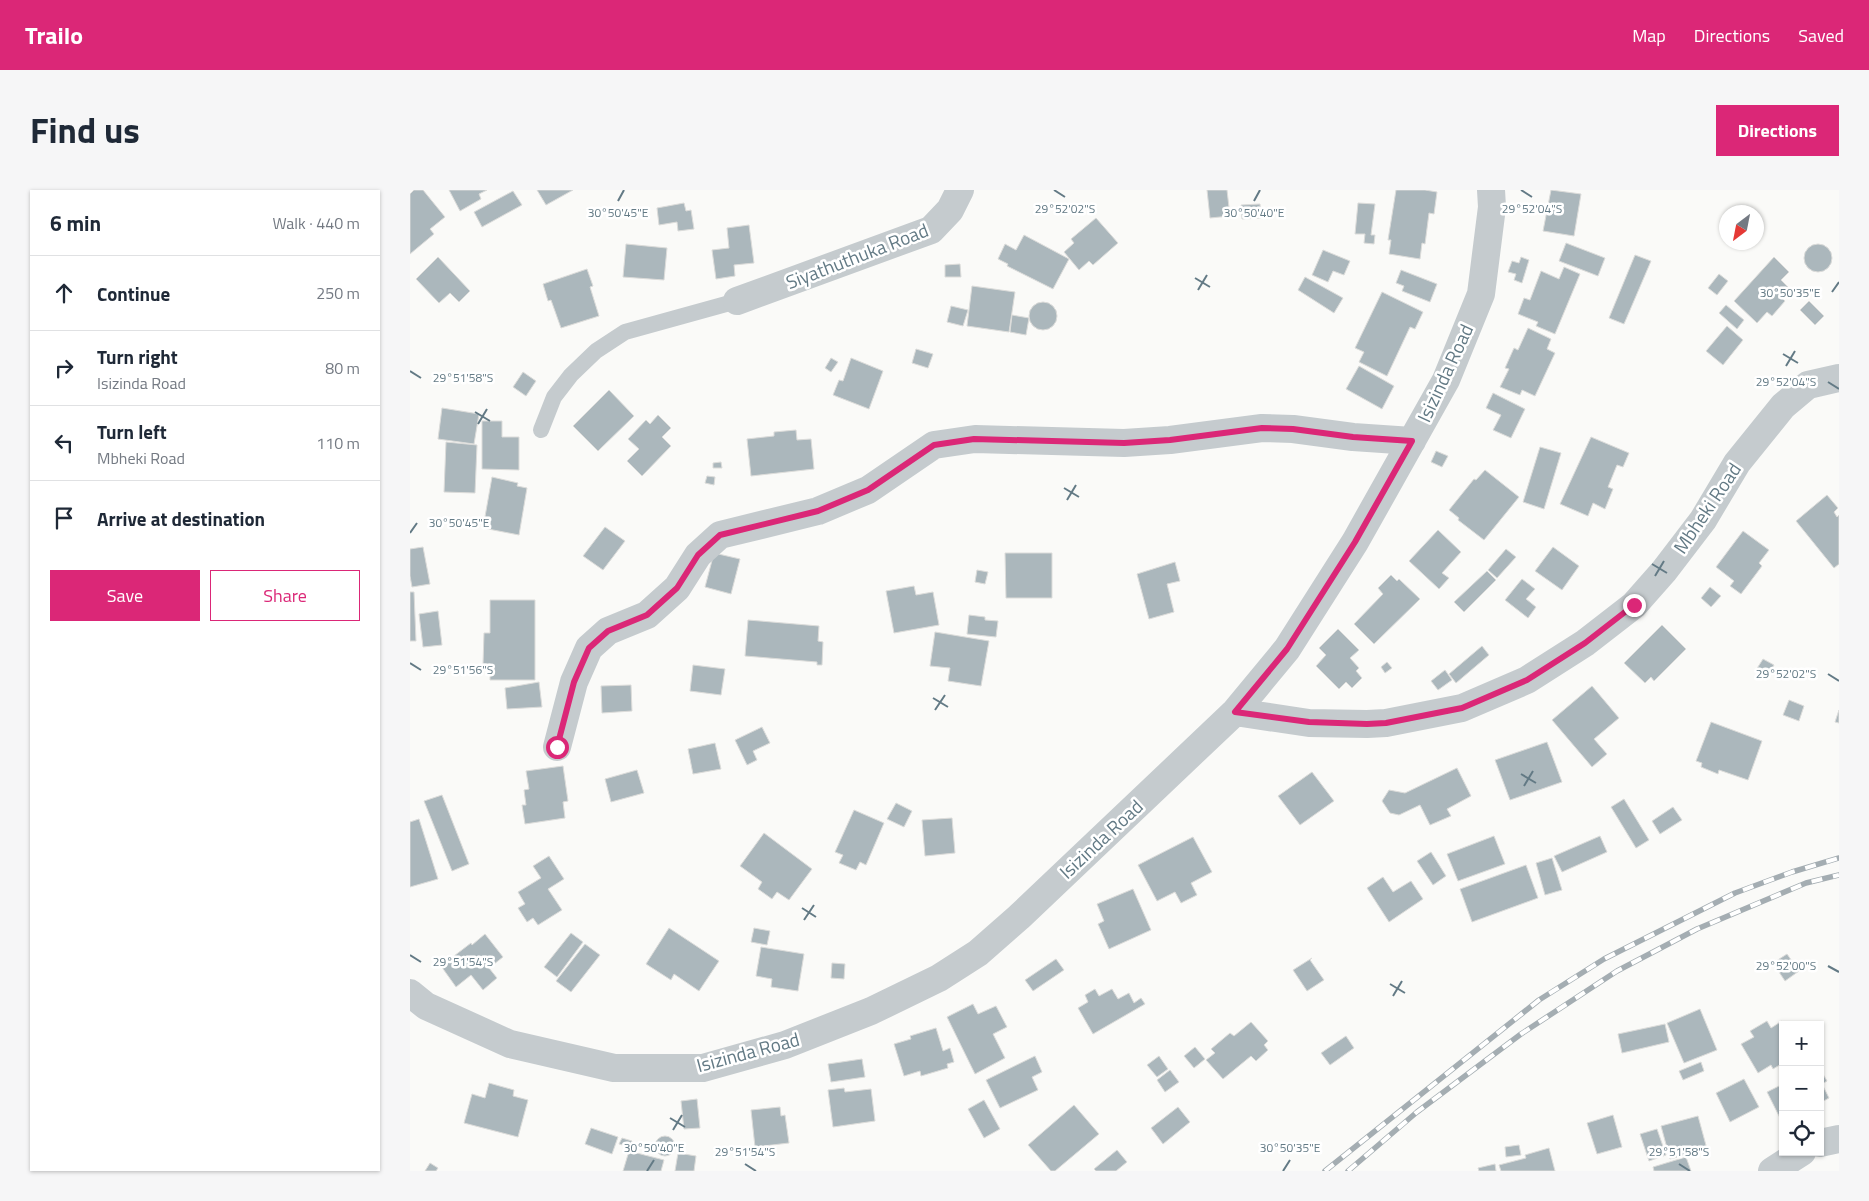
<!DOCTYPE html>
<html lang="en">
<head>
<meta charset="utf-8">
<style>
  body { margin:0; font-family:"Titillium Web",sans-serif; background:#f6f6f7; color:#1f2937 }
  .controls { position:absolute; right:15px; bottom:15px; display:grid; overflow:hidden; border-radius:0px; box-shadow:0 1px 4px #0004 }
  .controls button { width:45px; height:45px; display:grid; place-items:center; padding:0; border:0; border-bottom:1px solid #e0e1e3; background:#fff; color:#1f2937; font:25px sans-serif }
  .compass { position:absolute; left:1309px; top:15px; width:45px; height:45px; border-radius:50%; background:#fff; box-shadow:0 1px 4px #0004; rotate:212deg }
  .stop { position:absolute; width:15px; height:15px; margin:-11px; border:4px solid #db2777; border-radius:50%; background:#fff }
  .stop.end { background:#db2777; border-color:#fff; box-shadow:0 1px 5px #0008 }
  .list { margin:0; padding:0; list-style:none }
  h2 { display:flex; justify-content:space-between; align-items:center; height:65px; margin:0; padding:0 20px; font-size:21px }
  h2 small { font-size:16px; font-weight:400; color:#747a83 }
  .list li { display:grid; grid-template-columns:32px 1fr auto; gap:15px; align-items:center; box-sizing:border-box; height:75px; padding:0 20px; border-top:1px solid #e0e1e3 }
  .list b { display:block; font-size:19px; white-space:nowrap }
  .list p { margin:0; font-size:16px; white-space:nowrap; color:#747a83 }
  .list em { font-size:16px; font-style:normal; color:#747a83 }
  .actions { display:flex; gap:10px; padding:15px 20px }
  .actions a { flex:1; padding:11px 0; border:1px solid #db2777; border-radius:0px; text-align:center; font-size:18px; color:#db2777 }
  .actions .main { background:#db2777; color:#fff }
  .icon { flex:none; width:28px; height:28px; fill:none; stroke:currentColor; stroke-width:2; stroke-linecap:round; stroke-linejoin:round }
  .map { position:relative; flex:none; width:1429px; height:981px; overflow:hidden; border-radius:0px }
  header { display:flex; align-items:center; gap:30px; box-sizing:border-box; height:70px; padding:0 25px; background:#db2777; color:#fff }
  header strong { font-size:24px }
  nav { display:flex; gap:28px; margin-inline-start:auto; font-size:18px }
  .intro { display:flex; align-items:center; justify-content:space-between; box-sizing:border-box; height:120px; padding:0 30px }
  h1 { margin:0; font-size:35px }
  .button { padding:12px 22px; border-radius:0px; background:#db2777; color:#fff; font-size:18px; font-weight:700 }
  main { display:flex; gap:30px; padding:0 30px }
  aside { flex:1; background:#fff; border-radius:0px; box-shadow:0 1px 4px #0004 }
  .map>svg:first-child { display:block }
  .building { fill:#abb7bc; stroke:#dcdcda }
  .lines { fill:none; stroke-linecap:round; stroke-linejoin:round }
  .service { stroke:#c5cbce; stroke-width:16 }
  .minor { stroke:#c5cbce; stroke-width:28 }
  .rail-casing { stroke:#a4adb2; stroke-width:5.5 }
  .rail { stroke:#fff; stroke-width:4; stroke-dasharray:11; stroke-linecap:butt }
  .route { stroke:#db2777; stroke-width:6 }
  .ticks { fill:none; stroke:#637a85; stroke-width:2 }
  .labels { text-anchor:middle; stroke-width:5; stroke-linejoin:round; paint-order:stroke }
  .street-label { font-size:19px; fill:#637a85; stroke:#fff }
  .ticks-label { font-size:12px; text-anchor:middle; fill:#637a85; stroke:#fff; stroke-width:5; stroke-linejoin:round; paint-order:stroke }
</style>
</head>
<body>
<header>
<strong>Trailo</strong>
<nav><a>Map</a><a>Directions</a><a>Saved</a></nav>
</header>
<div class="intro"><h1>Find us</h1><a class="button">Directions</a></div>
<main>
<aside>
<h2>6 min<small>Walk · 440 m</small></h2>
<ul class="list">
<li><svg class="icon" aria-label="ahead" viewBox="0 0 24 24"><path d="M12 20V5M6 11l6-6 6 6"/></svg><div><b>Continue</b></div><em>250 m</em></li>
<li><svg class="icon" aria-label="right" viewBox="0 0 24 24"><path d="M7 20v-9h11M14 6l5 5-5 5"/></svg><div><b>Turn right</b><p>Isizinda Road</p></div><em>80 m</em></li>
<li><svg class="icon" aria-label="left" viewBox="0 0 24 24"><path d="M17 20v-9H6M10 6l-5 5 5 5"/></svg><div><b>Turn left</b><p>Mbheki Road</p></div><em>110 m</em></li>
<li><svg class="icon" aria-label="arrive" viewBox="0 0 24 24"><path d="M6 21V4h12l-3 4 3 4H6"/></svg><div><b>Arrive at destination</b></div></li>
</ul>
<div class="actions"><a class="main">Save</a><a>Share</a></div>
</aside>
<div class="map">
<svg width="1429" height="981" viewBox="0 0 1429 981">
  <rect width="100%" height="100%" fill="#fafaf8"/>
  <path class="building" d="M4,0H13L35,27L20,39L24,44L0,64V4Z
    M39,0H77L69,4L71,9L50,21Z
    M127,0H163L136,15Z
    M797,0H817L820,26L800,28Z
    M986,0H1015L1027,2L1024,24L1019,23L1015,54L1012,53L1010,69L979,64L981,50H978Z
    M1141,0L1171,4L1164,46L1133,41Z
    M103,1L112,15L72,37L64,22Z
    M274,13L276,21L281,20L284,39L268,41L267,32L249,35L247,18Z
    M948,13L965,14L961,45H965L964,54L954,53L955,44H945Z
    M850,14L851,28L832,29L831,15Z
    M686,28L708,53L683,75L679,71L669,80L654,62L664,53L661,49Z
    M339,35L344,73L324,75L325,86L306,89L302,60L319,58L317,38Z
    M614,45L659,69L643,99L597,76L598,74L588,69L595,54L606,60Z
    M1156,53L1195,68L1188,86L1149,71Z
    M1394 68a14 14 0 1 1 28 0a14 14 0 1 1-28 0Z
    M216,54L257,58L254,90L213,87Z
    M913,60L940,71L934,85L923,81L918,92L902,85Z
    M1225,65L1241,71L1214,134L1199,128Z
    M28,67L60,101L49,112L40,103L29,113L6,89Z
    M1111,67L1119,70L1112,93L1104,90L1106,84L1098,82L1102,71L1109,73Z
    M1364,67L1379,82L1371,90L1380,99L1372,108L1375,111L1362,126L1357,122L1347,133L1324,111Z
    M550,74L551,87H535V75Z
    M1154,77L1170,84L1145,144L1126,136L1128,132L1108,124L1114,108L1120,110L1131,81L1149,89Z
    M177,79L183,96L180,97L189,126L151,138L141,110L138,111L133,94Z
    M991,80L1027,94L1020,112L992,101L994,96L986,93Z
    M1309,84L1318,91L1307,105L1298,98Z
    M895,87L933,108L924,123L888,100Z
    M562,96L605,102L599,142L557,136Z
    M972,102L1013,122L1005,139L1000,137L977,186L949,172L954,162L945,158Z
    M1399,111L1414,126L1405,135L1390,120Z
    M619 126a14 14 0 1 1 28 0a14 14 0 1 1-28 0Z
    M1316,115L1334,130L1327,139L1309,123Z
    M541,116L558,120L553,136L537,132Z
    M602,125L619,128L616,145L600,142Z
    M1317,136L1333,150L1313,175L1296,161Z
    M1118,138L1141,149L1137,159L1145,163L1125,206L1112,200L1110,205L1090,197L1099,179L1095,178L1104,158L1108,160Z
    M506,159L523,164L518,178L502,173Z
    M421,168L428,172L421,182L415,178Z
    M441,168L473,181L459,219L423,205L429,190L433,191Z
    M949,176L984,196L972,219L936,199Z
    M113,182L126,191L116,206L103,197Z
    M199,200L224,226L188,261L163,236Z
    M1083,203L1115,219L1101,248L1083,240L1091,225L1076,218Z
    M32,218L69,224L64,254L28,249Z
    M248,225L261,238L252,247L261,256L232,286L217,271L229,259L218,249L236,230L240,234Z
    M72,231H92V247H109V280L72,279Z
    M386,240L387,250L401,249L404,279L341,286L337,249L364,246V242Z
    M1181,247L1219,263L1213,277L1207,275L1198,297L1203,299L1195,319L1183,313L1178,326L1150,314Z
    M36,252L67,255L65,303L34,302Z
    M1130,257L1151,263L1134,319L1113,312Z
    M1026,261L1038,266L1032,277L1021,272Z
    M311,272L312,278H303V273Z
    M1075,280L1109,307L1074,350L1048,330L1049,328L1039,320L1064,289L1066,290Z
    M297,286L305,287L304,295L295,293Z
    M82,287L108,293L107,296L117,298L109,345L73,338Z
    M1417,305L1428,318L1424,322L1427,327L1429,325V374L1424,378L1386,331Z
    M195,337L215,351L193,380L173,366Z
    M1028,340L1051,362L1032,383L1039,388L1029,399L999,371Z
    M1333,341L1359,360L1349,373L1352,376L1331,404L1320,396L1324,391L1306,377Z
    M13,357L20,394L2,397L0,386V359Z
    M1143,357L1169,376L1152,400L1125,381Z
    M1096,359L1106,367L1087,388L1078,380Z
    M304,363L330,369L321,404L295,397Z
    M595,363H642V408H596Z
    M765,372L770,391L757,394L764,422L739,429L727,384Z
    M567,380L578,382L575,394L565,392Z
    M1077,381L1086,390L1054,422L1044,412Z
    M981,385L987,391L989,389L1010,409L964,454L944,434L973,404L968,398Z
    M1112,389L1125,399L1116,409L1126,417L1118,428L1095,410Z
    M504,396L506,405L523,402L529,435L484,443L476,401Z
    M1300,397L1311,406L1301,417L1291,408Z
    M0,402H4L6,451H0Z
    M80,410H125V490H80V474H73L74,443H80Z
    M28,421L32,455L13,457L9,424Z
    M559,425L575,427V430L588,431L586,447L557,444Z
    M338,430L409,436L408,451L413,452L412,475H407V472L335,466Z
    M1252,435L1276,459L1244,491L1241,487L1235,493L1214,473Z
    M928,439L949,460L940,468L949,478L946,481L952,488L942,498L936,492L929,499L906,476L916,465L909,458Z
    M525,442L579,451L571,496L538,491L540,478L520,476Z
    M1072,456L1079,465L1046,493L1039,484Z
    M1353,469L1364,475L1357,487L1346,480Z
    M977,472L982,478L975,483L971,477Z
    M283,475L315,479L311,505L280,501Z
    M1035,480L1042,490L1028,500L1021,491Z
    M129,492L132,517L97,519L95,498Z
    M221,495L222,521L192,523L191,496Z
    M1182,496L1209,528L1184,549L1197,564L1182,577L1142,530Z
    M1379,510L1394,516L1389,531L1373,525Z
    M1429,520V533L1425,532Z
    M1301,532L1352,551L1338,590L1309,580L1308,584L1291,577L1292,573L1286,571Z
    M352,537L360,553L343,561L347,570L337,575L325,550Z
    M1137,552L1152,592L1100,610L1085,570Z
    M305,553L311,579L283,584L278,559Z
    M153,576L158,611L153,612L155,628L115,634L112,615H116L114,600L119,599L116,581Z
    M1047,578L1061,606L1037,619L1041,626L1020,635L1010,615L989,625L980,623L972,611L979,600L995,603Z
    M227,580L234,603L201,612L195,589Z
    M902,582L924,611L890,635L868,606Z
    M32,605L59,674L42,681L14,611Z
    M1214,609L1239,650L1226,658L1201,617Z
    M486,613L502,621L494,637L477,629Z
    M1263,617L1272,630L1250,644L1242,631Z
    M444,620L474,633L456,675L450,672L446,680L429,673L433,665L425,662Z
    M542,628L545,663L515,666L512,630Z
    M9,629L28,689L0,697V632Z
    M354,643L402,679L379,710L367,702L362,709L348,699L352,692L330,676Z
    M1084,646L1095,674L1048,691L1037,664Z
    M1190,646L1197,662L1152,682L1144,666Z
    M783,647L802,682L781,693L787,705L771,713L765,702L747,711L728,675Z
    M1021,662L1036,686L1023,695L1007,671Z
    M139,666L154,689L138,699L152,720L128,735L123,728L117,732L108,718L115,714L108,702L131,688L123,676Z
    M1142,668L1152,700L1135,705L1126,673Z
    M1116,675L1128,708L1062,732L1050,699Z
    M973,687L983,702L1001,691L1013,709L979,732L957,698Z
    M723,699L741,740L699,759L688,734L694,731L687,714Z
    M259,738L309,771L289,801L264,784L261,790L236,774Z
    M344,738L360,741L357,755L341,752Z
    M161,743L173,752L147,787L134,777Z
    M75,744L93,767L79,778L87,788L73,800L61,785L46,797L31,776L61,753L62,755Z
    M175,754L190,765L161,802L146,791Z
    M351,757L394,764L388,801L361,797L362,789L346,786Z
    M1377,764L1389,781L1375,791L1363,773Z
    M902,768L900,770L914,790L897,801L883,780Z
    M646,769L654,780L623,801L615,790Z
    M422,773L435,774L434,789L421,788Z
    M685,799L689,806L702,799L708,809L719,803L724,813L731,808L735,814L683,844L668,818L678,812L675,805Z
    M563,814L568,824L586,816L597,837L583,844L595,868L565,884L537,827Z
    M1290,819L1307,860L1274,873L1257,833Z
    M1357,831L1361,838L1372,831L1375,835H1373V873L1363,879L1361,875L1348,883L1331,854L1344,847L1340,841Z
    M841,832L858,851L854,855L858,860L846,871L841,866L813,889L796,870L805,863L801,859L820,843L824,846Z
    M1255,834L1259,852L1212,863L1208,844Z
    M526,838L533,861L540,858L544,872L537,874L538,878L511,886L510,881L494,886L484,854L501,849L500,846Z
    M936,846L944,858L920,875L911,863Z
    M785,857L795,869L784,878L774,866Z
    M625,866L632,882L622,887L628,900L590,918L576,890Z
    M749,866L758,879L747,887L737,875Z
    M452,869L455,887L421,892L418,874Z
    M1291,872L1294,881L1273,890L1269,881Z
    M1410,879L1417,891L1412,894L1419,908L1410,913Z
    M760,880L769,892L755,902L747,890Z
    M1334,889L1349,917L1320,932L1306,903Z
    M79,893L104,900L103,906L118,910L108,947L54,933L62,904L75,908Z
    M1373,894V932H1372L1357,902Z
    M434,898L435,902L461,899L465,931L423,937L418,900Z
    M287,909L290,938L274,939L271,911Z
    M574,910L590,939L574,948L558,919Z
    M664,915L689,944L645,981H641L618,955Z
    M370,917L371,926L375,925L379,953L345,957L341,920Z
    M768,917L780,932L753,954L741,938Z
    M1203,925L1212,957L1187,964L1177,933Z
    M1288,926L1297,959L1260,969L1251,936Z
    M181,938L208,947L202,964L175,954Z
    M1247,939L1256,965L1239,971L1230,944Z
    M245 956a10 10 0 1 1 20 0a10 10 0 1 1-20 0Z
    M212,948L222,951L220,957L209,954Z
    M1109,955L1111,965L1096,967L1095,957Z
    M1139,958L1145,981H1091L1089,975L1116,968L1115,965Z
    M707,960L717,972L706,981H686L684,979Z
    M219,961L254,970L251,981H213Z
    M268,963L286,966L284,981H265Z
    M1276,967L1281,981H1244L1243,977Z
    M20,973L28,978L26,981H15Z
    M1085,974L1086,981H1069L1068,978Z"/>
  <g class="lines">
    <path class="service" d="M131,240L144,207L161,185L186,161L215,142L327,111"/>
    <path class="minor" d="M327,111L521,40L540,20L550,0
      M825,522L899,533L957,534L976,533L1052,518L1117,490L1175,453L1224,415L1254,381L1293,330L1327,273L1373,216L1398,195L1429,188
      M147,557L164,492L179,458L198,441L237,425L267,398L288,365L310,345L408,321L458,300L524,255L565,249L714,253L760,250L852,238L883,239L943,247L1002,251
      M0,803L16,816L100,854L204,878H293L375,855L461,821L529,788L568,763L609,727L825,522L877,459L945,352L1036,190L1071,104L1082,17L1081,0
      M1410,953L1429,949
      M1362,981L1392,962"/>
    <g class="rail-casing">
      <path id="rail" d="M915,981L1129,810L1194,769L1325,703L1382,682L1429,668
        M938,981L1007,922L1111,844L1207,781L1287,739L1396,693L1429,685"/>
    </g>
    <use href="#rail" class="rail"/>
  </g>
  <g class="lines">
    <path class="route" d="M147,557L164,492L179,458L198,441L237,425L267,398L288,365L310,345L408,321L458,300L524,255L564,249L714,253L760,250L852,238L883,239L943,247L1002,251L945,352L877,459L825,522L899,532L957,534L976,533L1052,518L1117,490L1175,453L1224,415"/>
  </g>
  <path class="ticks" d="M644,0L655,7M1111,0L1122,7M208,11L214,0M844,11L850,0M785,88L800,97M788,100L797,85M1422,102L1429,92M1373,164L1388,173M1376,176L1385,161M0,181L11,188M1418,192L1429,199M65,222L80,231M68,234L77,219M654,298L669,307M657,310L666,295M0,343L7,333M1242,374L1257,383M1245,386L1254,371M0,473L11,480M1418,484L1429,491M523,508L538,517M525,520L535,505M1111,584L1126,593M1114,596L1123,581M392,718L406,727M394,730L404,715M0,765L11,772M1418,776L1429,782M980,794L995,803M983,806L992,791M260,928L275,937M263,940L272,925M335,974L346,981M1269,974L1280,981M237,981L244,970M873,981L880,970"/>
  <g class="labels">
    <g class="street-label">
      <text transform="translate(447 66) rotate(-21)" y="7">Siyathuthuka Road</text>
      <text transform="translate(1035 183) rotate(-65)" y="7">Isizinda Road</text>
      <text transform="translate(1297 318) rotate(-56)" y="7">Mbheki Road</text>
      <text transform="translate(691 649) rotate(-43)" y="7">Isizinda Road</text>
      <text transform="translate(338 862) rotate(-15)" y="7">Isizinda Road</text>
    </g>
  </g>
  <g class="ticks-label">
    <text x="655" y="23">29°52'02"S</text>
    <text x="1122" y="23">29°52'04"S</text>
    <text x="208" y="27">30°50'45"E</text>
    <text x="844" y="27">30°50'40"E</text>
    <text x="1380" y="107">30°50'35"E</text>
    <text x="53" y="192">29°51'58"S</text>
    <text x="1376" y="196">29°52'04"S</text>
    <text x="49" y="337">30°50'45"E</text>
    <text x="53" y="484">29°51'56"S</text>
    <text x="1376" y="488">29°52'02"S</text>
    <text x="53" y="776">29°51'54"S</text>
    <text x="1376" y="780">29°52'00"S</text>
    <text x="244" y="962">30°50'40"E</text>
    <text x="880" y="962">30°50'35"E</text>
    <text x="335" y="966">29°51'54"S</text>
    <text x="1269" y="966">29°51'58"S</text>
  </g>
</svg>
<div class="controls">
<button>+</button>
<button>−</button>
<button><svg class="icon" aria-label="locate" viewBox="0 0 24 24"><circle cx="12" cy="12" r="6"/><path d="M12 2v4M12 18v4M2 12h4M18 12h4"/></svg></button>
</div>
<svg class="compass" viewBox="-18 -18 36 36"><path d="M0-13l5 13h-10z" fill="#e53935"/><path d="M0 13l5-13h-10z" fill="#747a83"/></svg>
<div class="stop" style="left:147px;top:557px"></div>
<div class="stop end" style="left:1224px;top:415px"></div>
</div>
</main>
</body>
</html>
